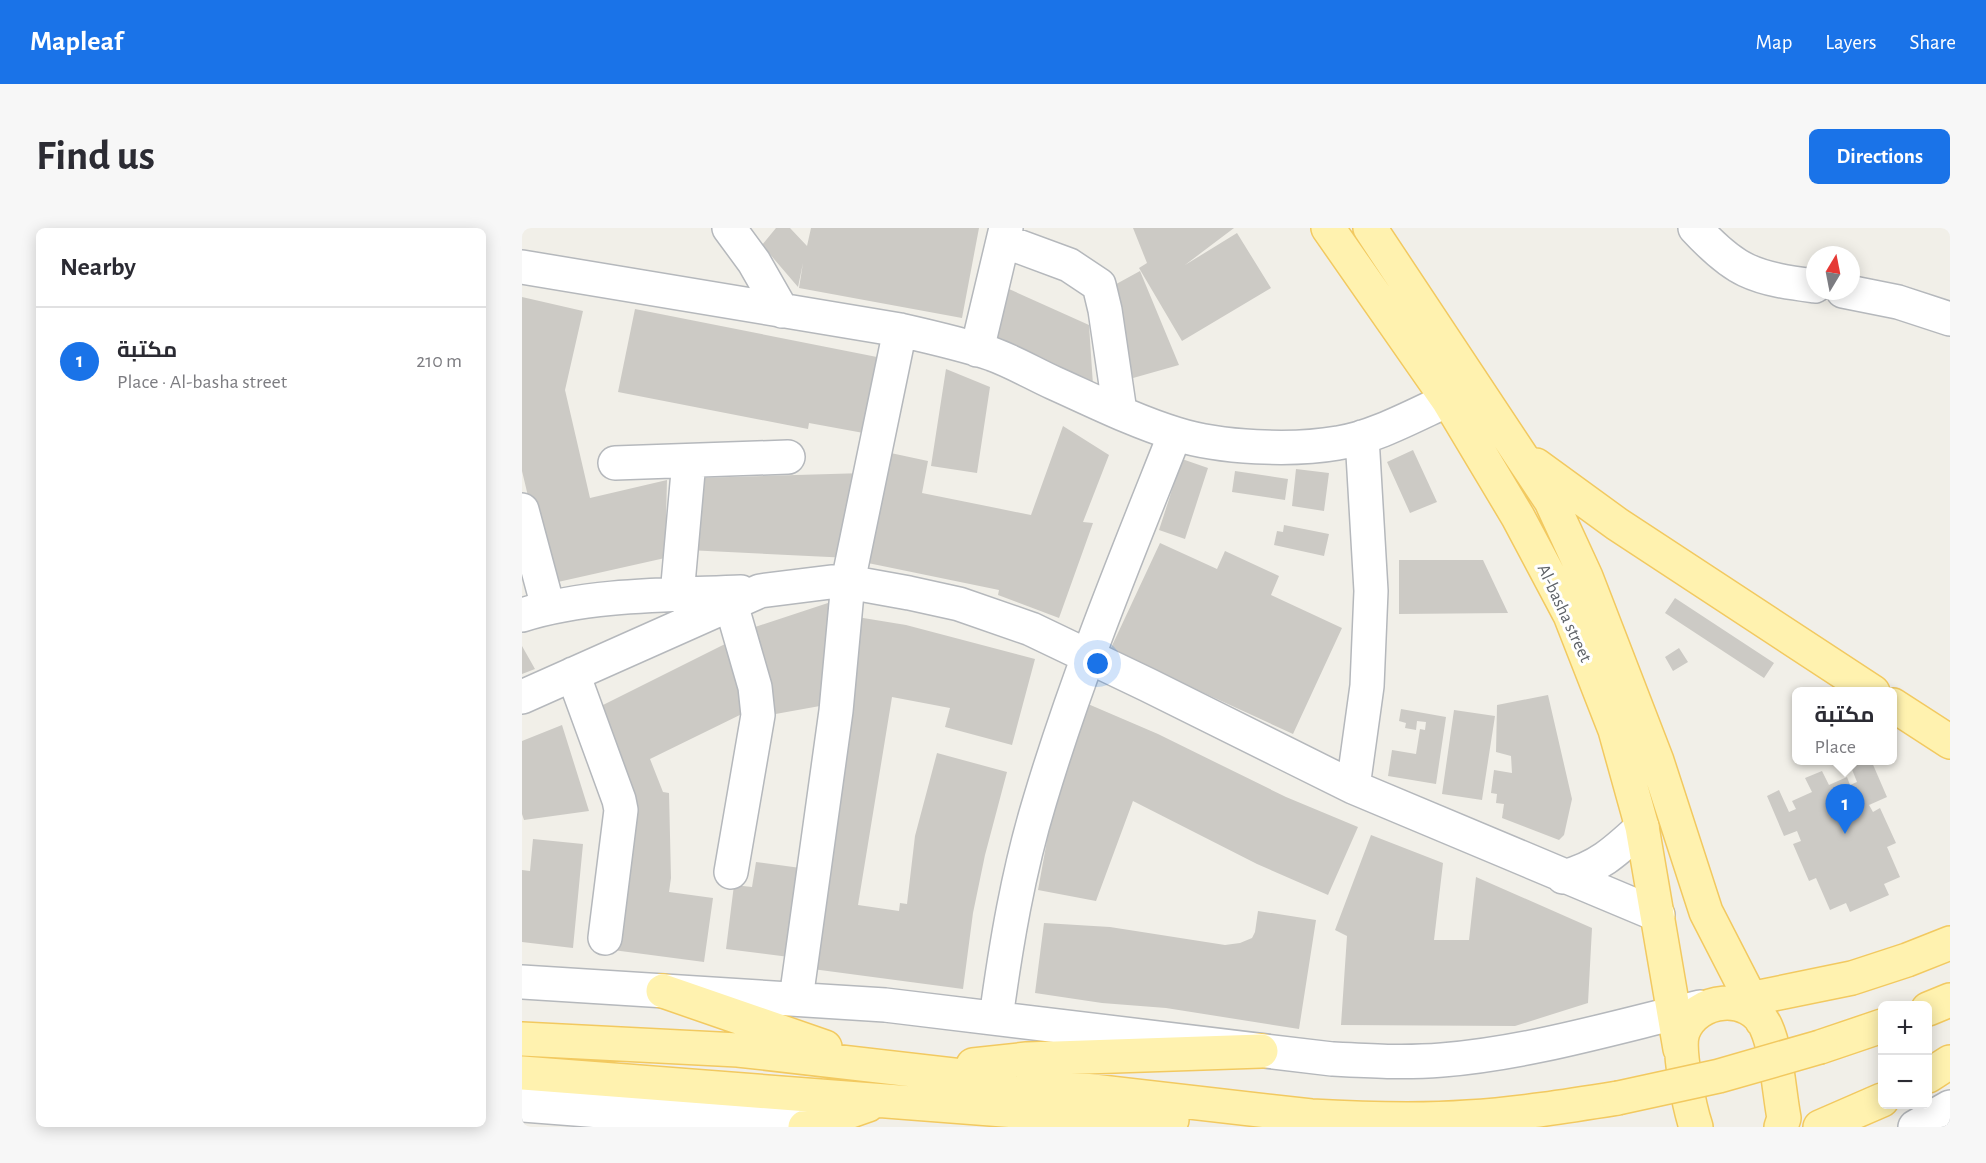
<!DOCTYPE html>
<html lang="en">
<head>
<meta charset="utf-8">
<style>
  body { margin:0; font-family:"Alegreya Sans",Cairo,sans-serif; background:#f7f7f7; color:#2b2b33 }
  .controls { position:absolute; right:18px; bottom:18px; display:grid; overflow:hidden; border-radius:9px; box-shadow:0 3px 15px #0003 }
  .controls button { width:54px; height:54px; display:grid; place-items:center; padding:0; border:0; border-bottom:2px solid #e1e1e2; background:#fff; color:#2b2b33; font:30px sans-serif }
  .compass { position:absolute; left:1284px; top:18px; width:54px; height:54px; border-radius:50%; background:#fff; box-shadow:0 3px 15px #0003; rotate:10deg }
  .you { position:absolute; left:576px; top:436px; width:21px; height:21px; margin:-15px; border:4px solid #fff; border-radius:50%; background:#1a73e8; box-shadow:0 0 0 9px #1a73e833 }
  .badge { display:grid; place-items:center; width:39px; height:39px; border-radius:50%; background:#1a73e8; color:#fff; font-size:20px; font-weight:700 }
  .pin { position:absolute; translate:-50% -50px; filter:drop-shadow(0 2px 3px #0008) }
  .pin::after { content:''; position:absolute; top:32px; width:21px; height:18px; background:inherit; clip-path:polygon(0 0,100% 0,50% 100%) }
  .popup { position:absolute; left:1270px; top:459px; width:105px; height:78px; box-sizing:border-box; display:grid; place-content:center; border-radius:9px; background:#fff; filter:drop-shadow(0 2px 4px #0005); font-size:20px; white-space:nowrap; color:#7c7c81 }
  .popup b { font-size:22px; color:#2b2b33 }
  .popup::after { content:''; position:absolute; left:50%; top:100%; margin-left:-12px; border:12px solid transparent; border-top-color:#fff }
  .list { margin:0; padding:0; list-style:none }
  h2 { display:flex; justify-content:space-between; align-items:center; height:78px; margin:0; padding:0 24px; font-size:26px }
  h2 small { font-size:20px; font-weight:400; color:#7c7c81 }
  .list li { display:grid; grid-template-columns:39px 1fr auto; gap:18px; align-items:center; box-sizing:border-box; height:108px; padding:0 24px; border-top:2px solid #e1e1e2 }
  .list b { display:block; font-size:22px; white-space:nowrap }
  .list p { margin:0; font-size:20px; white-space:nowrap; color:#7c7c81 }
  .list em { font-size:20px; font-style:normal; color:#7c7c81 }
  .map { position:relative; flex:none; width:1428px; height:899px; overflow:hidden; border-radius:9px }
  header { display:flex; align-items:center; gap:36px; box-sizing:border-box; height:84px; padding:0 30px; background:#1a73e8; color:#fff }
  header strong { font-size:28px }
  nav { display:flex; gap:33px; margin-inline-start:auto; font-size:21px }
  .intro { display:flex; align-items:center; justify-content:space-between; box-sizing:border-box; height:144px; padding:0 36px }
  h1 { margin:0; font-size:42px }
  .button { padding:15px 27px; border-radius:9px; background:#1a73e8; color:#fff; font-size:21px; font-weight:700 }
  main { display:flex; gap:36px; padding:0 36px }
  aside { flex:1; background:#fff; border-radius:9px; box-shadow:0 3px 15px #0003 }
  .map>svg:first-child { display:block }
  .building { fill:#cccac5 }
  .lines { fill:none; stroke-linecap:round; stroke-linejoin:round }
  .minor-casing { stroke:#b5b8bc; stroke-width:36 }
  .major-casing { stroke:#f2c960; stroke-width:36 }
  .minor { stroke:#fff; stroke-width:33 }
  .major { stroke:#fff2af; stroke-width:33 }
  .major-bridge-casing { stroke:#f2c960; stroke-width:36; stroke-linecap:butt }
  .major-bridge { stroke:#fff2af; stroke-width:33 }
  .labels { text-anchor:middle; stroke-width:6; stroke-linejoin:round; paint-order:stroke }
  .street-label { font-size:18px; fill:#5f6368; stroke:#fff }
</style>
</head>
<body>
<header>
<strong>Mapleaf</strong>
<nav><a>Map</a><a>Layers</a><a>Share</a></nav>
</header>
<div class="intro"><h1>Find us</h1><a class="button">Directions</a></div>
<main>
<aside>
<h2>Nearby<small></small></h2>
<ul class="list">
<li><span class="badge">1</span><div><b>مكتبة</b><p>Place · Al-basha street</p></div><em>210 m</em></li>
</ul>
</aside>
<div class="map">
<svg width="1428" height="899" viewBox="0 0 1428 899">
  <rect width="100%" height="100%" fill="#f1efe8"/>
  <path class="building" d="M254,0H268L285,18L289,0H457L440,90L277,60L281,35L276,59L240,17Z
    M611,0H712L663,37L715,5L749,60L660,113L617,40L625,35Z
    M618,43L657,137L604,152L587,60Z
    M478,57L567,97L571,157L469,110Z
    M0,69L61,83L43,162L68,270L145,252L143,330L27,356L0,243Z
    M113,81L360,130L347,206L287,195L286,201L96,164Z
    M424,141L468,159L455,245L409,238Z
    M541,198L587,227L561,294L571,295L537,390L476,367L477,362L341,334L364,224L406,233L400,265L509,287Z
    M891,222L915,274L888,285L865,234Z
    M660,231L686,240L663,311L637,302Z
    M774,241L807,245L802,283L770,278Z
    M713,243L766,251L763,272L710,264Z
    M343,245L328,330L165,322L175,250Z
    M762,297L807,306L802,328L752,317L755,303L761,304Z
    M638,315L695,341L703,323L757,348L749,367L820,400L771,506L588,422Z
    M877,332H961L986,385L877,386Z
    M1153,370L1252,435L1242,450L1143,385Z
    M312,373L309,476L248,487L221,403Z
    M329,388L384,397L513,431L490,517L423,499L428,480L370,469L336,677L377,683L378,675L385,676L393,608L415,525L485,544L463,627L451,685L441,761L283,740Z
    M205,415L226,483L128,531L141,564L147,565L149,650L147,664L191,670L182,734L91,722L100,642L75,480Z
    M0,418L13,441L0,446Z
    M1157,420L1166,434L1151,443L1143,429Z
    M1026,467L1050,571L1042,607L1037,612L980,590L982,576L974,575L975,566L969,565L972,542L990,545L989,528L974,524L975,477Z
    M566,476L636,506L764,569L836,599L806,667L735,636L611,573L574,673L516,662L534,563Z
    M879,481L924,489L914,556L866,548L870,522L894,526L898,501L903,502L904,494L895,493L894,502L883,500L884,495L877,493Z
    M932,482L973,488L960,572L920,566Z
    M40,497L67,583L2,592L0,586V513Z
    M1329,532H1349L1365,569L1347,577L1351,584L1358,580L1374,615L1365,619L1378,649L1362,656L1367,667L1328,684L1324,675L1308,682L1294,650L1287,653L1271,616L1279,613L1275,603L1262,608L1245,568L1257,562L1267,584L1274,581L1270,573L1290,564L1283,550L1300,543L1307,557L1325,549L1328,557L1335,554L1327,534Z
    M849,607L921,635L912,712H947L954,649L1070,700L1066,775L993,798L819,797L825,708L813,702Z
    M11,611L61,616L51,720L0,714V642L8,643Z
    M234,634L286,641L275,730L204,721L212,657L230,659Z
    M736,683L794,692L777,801L644,780L580,775L513,765L522,695L588,699L703,717L718,715L730,710L733,704Z"/>
  <g class="lines">
    <g class="minor-casing">
      <path id="minor" d="M207,0L232,34L260,83
        M1173,0C1186,14 1207,34 1224,42C1245,52 1270,55 1293,58
        M482,13L547,37L577,57L583,82L598,184
        M0,39L378,102C409,109 440,116 470,126C492,134 512,146 532,155C572,173 612,193 654,206C698,220 770,223 816,215C851,210 893,187 926,172
        M1321,63L1376,74L1428,91
        M455,122L484,0
        M93,235L266,229
        M0,282L26,379
        M155,367L167,233
        M209,376L233,459L236,487L209,644
        M0,387C66,366 149,367 219,364
        M51,446L97,572L99,582L83,710
        M0,469L238,363L309,354H326L387,365L437,376L509,401L626,457L831,559L1136,687
        M831,559L845,458L849,363L840,209
        M1041,649C1076,640 1094,623 1120,599
        M0,754L363,777L810,831C847,833 883,835 920,832C1007,825 1093,799 1178,779
        M274,771L314,483L326,354L378,102
        M474,790C484,717 496,644 518,572C555,448 605,327 653,206
        M0,877L287,899
        M1393,899L1428,879"/>
    </g>
    <g class="major-casing">
      <path id="major" d="M806,0L926,172L996,289L1048,387L1093,502L1120,599L1158,821
        M848,0L1029,273L1064,349L1135,533L1184,684L1240,793
        M1014,237L1095,296L1351,464
        M1371,477L1428,514
        M141,763L303,819
        M1208,775L1330,750L1385,732L1428,715
        M1406,781L1428,772
        M0,811L216,822L789,888C842,891 894,893 946,889C996,886 1046,878 1096,870
        M1298,819L1360,798
        M451,837L505,831L739,823
        M0,845L585,890L650,892
        M1406,848L1428,834
        M283,899L346,877
        M1174,899C1168,881 1155,821 1161,804C1174,769 1228,764 1244,799C1255,823 1257,864 1262,890L1259,899
        M1298,899L1360,872"/>
    </g>
    <use href="#minor" class="minor"/>
    <use href="#major" class="major"/>
    <g class="major-bridge-casing">
      <path id="major-bridge" d="M1096,870L1197,848L1298,819"/>
    </g>
    <use href="#major-bridge" class="major-bridge"/>
  </g>
  <g class="labels">
    <g class="street-label">
      <text transform="translate(1043 385) rotate(65)" y="6">Al-basha street</text>
    </g>
  </g>
</svg>
<div class="controls">
<button>+</button>
<button>−</button>
</div>
<svg class="compass" viewBox="-18 -18 36 36"><path d="M0-13l5 13h-10z" fill="#e53935"/><path d="M0 13l5-13h-10z" fill="#7c7c81"/></svg>
<div class="you"></div>
<div class="pin badge" style="left:1323px;top:606px">1</div>
<div class="popup"><b>مكتبة</b>Place</div>
</div>
</main>
</body>
</html>
